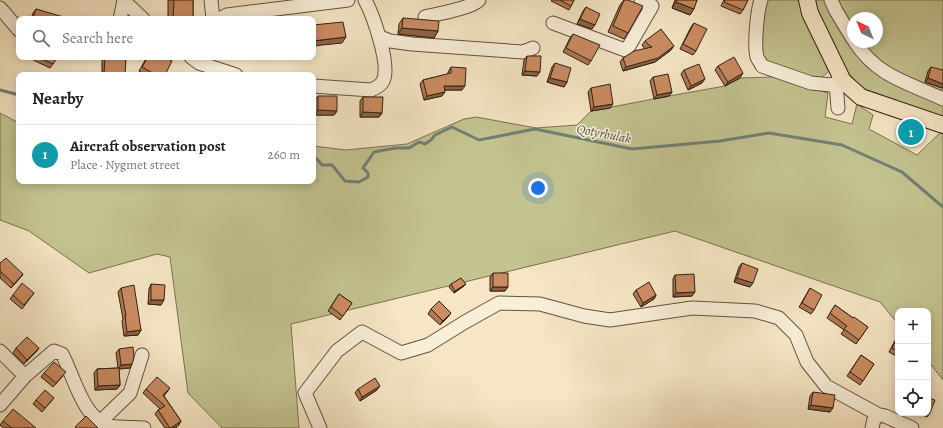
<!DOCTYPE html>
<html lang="en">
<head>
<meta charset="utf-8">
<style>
  body { margin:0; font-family:Alegreya,serif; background:#f6f6f6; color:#222 }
  .controls { position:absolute; right:12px; bottom:12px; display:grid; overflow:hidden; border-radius:8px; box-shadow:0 2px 10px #0003 }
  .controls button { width:36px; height:36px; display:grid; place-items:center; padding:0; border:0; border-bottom:1px solid #e0e0e0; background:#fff; color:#222; font:20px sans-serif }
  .compass { position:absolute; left:847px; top:12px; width:36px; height:36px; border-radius:50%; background:#fff; box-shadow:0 2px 10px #0003; rotate:317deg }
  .you { position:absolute; left:538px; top:188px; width:14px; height:14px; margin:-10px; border:3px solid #fff; border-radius:50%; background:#1a73e8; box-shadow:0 0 0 6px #1a73e833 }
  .badge { display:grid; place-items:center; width:26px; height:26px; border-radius:50%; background:#8f2418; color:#fff; font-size:13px; font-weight:700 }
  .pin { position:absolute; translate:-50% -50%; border:2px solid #fff; box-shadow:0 1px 4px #0006 }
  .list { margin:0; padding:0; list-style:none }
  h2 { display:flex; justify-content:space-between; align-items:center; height:52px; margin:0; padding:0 16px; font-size:17px }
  h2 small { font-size:13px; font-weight:400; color:#767676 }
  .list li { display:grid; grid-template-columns:26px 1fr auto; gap:12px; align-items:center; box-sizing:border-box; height:60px; padding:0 16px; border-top:1px solid #e0e0e0 }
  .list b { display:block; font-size:15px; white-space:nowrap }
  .list p { margin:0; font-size:13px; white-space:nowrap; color:#767676 }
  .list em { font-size:13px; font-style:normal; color:#767676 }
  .icon { flex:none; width:22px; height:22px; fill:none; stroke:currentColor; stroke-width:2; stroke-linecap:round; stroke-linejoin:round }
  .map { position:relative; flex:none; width:943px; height:428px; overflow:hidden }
  .search { position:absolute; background:#fff; box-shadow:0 2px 10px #0003; left:16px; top:16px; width:300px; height:44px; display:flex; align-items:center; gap:10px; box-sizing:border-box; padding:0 14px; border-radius:8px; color:#767676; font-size:15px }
  .panel { position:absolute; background:#fff; box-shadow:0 2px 10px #0003; left:16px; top:72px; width:300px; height:112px; border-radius:8px }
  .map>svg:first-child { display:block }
  .green { fill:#c3c390; stroke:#7a7252; fill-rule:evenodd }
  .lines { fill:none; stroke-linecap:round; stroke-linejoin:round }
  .stream { stroke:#727f75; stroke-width:3 }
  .minor-casing { stroke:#635240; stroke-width:15 }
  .major-casing { stroke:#322013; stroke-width:18 }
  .minor { stroke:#f9efd9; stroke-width:13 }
  .major { stroke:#f6e6c5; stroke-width:16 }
  .wall { fill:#af7854; stroke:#322013 }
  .shaded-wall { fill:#8e6245; stroke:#322013 }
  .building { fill:#cb8c62; stroke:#322013 }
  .labels { text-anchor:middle; stroke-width:3; stroke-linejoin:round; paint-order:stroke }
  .water-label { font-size:13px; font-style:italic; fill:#525044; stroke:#f9efd9 }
</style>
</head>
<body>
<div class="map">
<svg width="943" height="428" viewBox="0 0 943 428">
  <rect width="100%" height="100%" fill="#f6e6c5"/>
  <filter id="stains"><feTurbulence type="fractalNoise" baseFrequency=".005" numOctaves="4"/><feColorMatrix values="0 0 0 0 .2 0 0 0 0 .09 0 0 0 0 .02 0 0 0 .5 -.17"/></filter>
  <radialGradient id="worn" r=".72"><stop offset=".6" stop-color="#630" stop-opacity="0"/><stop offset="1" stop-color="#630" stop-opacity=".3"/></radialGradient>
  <path class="green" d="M765,0H800L829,71L821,78H809L764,64L760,57Z
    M814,0H943V117L862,88L842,66L820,21ZM853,18H877V42H853Z
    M773,77L828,93L825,117L852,124L857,104L873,115L869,129L917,155L943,130V380L928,361V311H898V324L880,302L675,231L291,324L299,428H222L188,393L170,257L157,254L89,273L29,231L0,220V113L19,123V181H313V146L346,150L407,144L464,119L476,117L536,128L577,125L591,111L669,96L725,86L740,78Z"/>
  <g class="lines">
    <path class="stream" d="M0,90L19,95
      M313,155L322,165H332L345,181L359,182L368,177V173L363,168L374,152L395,148H409L419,142L425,144L431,140L435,135L452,127L479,140L535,129L632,149L720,141L769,133L842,145L902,172L943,207"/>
    <g class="minor-casing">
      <path id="minor" d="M211,0L213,19
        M761,0C757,11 754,46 757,57C758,60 761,63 762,66L811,83L831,85L843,81
        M831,0L836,11L853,39
        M124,1L143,19
        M0,8L19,30
        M425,17C437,14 472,8 479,0
        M120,19L124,0
        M220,19L227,15L348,0
        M553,23L625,50L629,46L652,6L641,0
        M380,37L390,41L412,44L523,52L533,48
        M855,42C878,77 907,82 943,99
        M191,57L199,63L236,75
        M836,83L838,108
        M313,86L371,90C376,88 381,85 383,81C391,65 373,15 365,0
        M0,351L25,376
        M0,405L25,376L54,351L62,354C74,376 83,420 110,426C120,428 133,427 144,428
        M100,422L130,393L142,355
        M320,428L305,393L337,351L362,332L401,353L428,345L465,322L499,303L540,304L584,316L610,320L692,308L755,311L779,318L796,335L807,362L826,386L879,415
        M872,428L874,419L879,415L885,416L912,428"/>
    </g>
    <g class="major-casing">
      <path id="major" d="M807,0L810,13L843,81L861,97L943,125"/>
    </g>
    <use href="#minor" class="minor"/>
    <use href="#major" class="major"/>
  </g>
  <path class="wall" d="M168,0H193V19H168Z
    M552,0H574L569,10L551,1Z
    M624,0L628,33L624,39L608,32L620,5Z
    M675,0H697L690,15L672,8Z
    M724,0H748L743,10L740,14L721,6Z
    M586,7L592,29L577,24L583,11Z
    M36,9L67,19H31L33,13Z
    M403,18L438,31L434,38L398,34L399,24Z
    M694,23L696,51L693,55L680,49L691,27Z
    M573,34L591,61L588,65L563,52L570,38Z
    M645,41L671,50L655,62L623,71L620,62L623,58L645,49L642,45Z
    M527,56L537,76L522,75L524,60Z
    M35,57H57L53,64L50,68L33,60Z
    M105,57L125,75H102V61Z
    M147,57H164L165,75H146L139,71Z
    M555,63L567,82L564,87L547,82L552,67Z
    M718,66L740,78L725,86L715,70Z
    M451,67L462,90H445L442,96L424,100L420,84L423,80L448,74V72Z
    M931,67L942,88L925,82L928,71Z
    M684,70L702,83L688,90L681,74Z
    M653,77L672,92L669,96L654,99L650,81Z
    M591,88L610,108L591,111L588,92Z
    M318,96L337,111L334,115H315V100Z
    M363,97L382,113L379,117H360V101Z
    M0,263L23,274L20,278L11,288L0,278Z
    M742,263L750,287L734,282L739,267Z
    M493,273L505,291H490V277Z
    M675,275L692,296L673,297V279Z
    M151,284L161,305L148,304L149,289Z
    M451,284H466L464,286L454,293L449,287Z
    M121,288L141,330L138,335L124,336L122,321L123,319L118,292Z
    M810,288L814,310L811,314L799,307Z
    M636,290L656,295L654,299L641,307L633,294Z
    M34,293L22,309L10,299L13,295Z
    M339,294L352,303L340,320L328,311Z
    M835,305L853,318L868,327L856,344L841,334L844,330L827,318Z
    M431,309L448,317L440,325L428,314Z
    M898,335V357L889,352Z
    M16,348H39L36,352L24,364L13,353Z
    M119,349L130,368L119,369L120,385L117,389L95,390L94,373L97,369L118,368L116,353Z
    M861,355L874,364L860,385L847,376Z
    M44,373L63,376L53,387L41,377Z
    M170,388L164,396L181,421L178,426L175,428H165L155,414L158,410L160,409L143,393L146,389Z
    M358,389L377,390L360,401L355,393Z
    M813,392L830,412L808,409L810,396Z
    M54,398L42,412L33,404L36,400Z
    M3,421L36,428H4L0,425Z"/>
  <path class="shaded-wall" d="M676,2L694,9L690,15L672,8Z
    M580,19L595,25L592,29L577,24Z
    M402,28L438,31L434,38L398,34Z
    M346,37L342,43L313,46V41Z
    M674,46L671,50L655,62L623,71L626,67Z
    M525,71L540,72L537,76L522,75Z
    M104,73L125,74V75H103Z
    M743,73L740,78L725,86L728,82Z
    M550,78L567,82L564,87L547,82Z
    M928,78L943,84V88H942L925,82Z
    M705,79L702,83L688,90L691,86Z
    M444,86H465L462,90H441Z
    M445,92L442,96L424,100L427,96Z
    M672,92L669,96L654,99L657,95Z
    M613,104L610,108L591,111L594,107Z
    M318,110L337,111L334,115H315Z
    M363,112L382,113L379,117H360Z
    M23,274L20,278L11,288L14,284Z
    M737,278L753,283L750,287L734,282Z
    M466,284L464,286L454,293L455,291Z
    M493,287H508L505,291H490Z
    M695,292L692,296L673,297L676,293Z
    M656,295L654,299L641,307L643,303Z
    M151,300H164L161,305L148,304Z
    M451,313L448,317L440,325L443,321Z
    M141,330L138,335L124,336L127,332Z
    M39,348L36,352L24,364L27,360Z
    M132,364L130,368L118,369L121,365Z
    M120,385L117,389L95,390L98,386Z
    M380,386L377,390L360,401L362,397Z
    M811,405L833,408L830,412L808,409Z
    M928,412L930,413L927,417L918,413H928Z
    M181,421L178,426L175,428H171Z"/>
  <path class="building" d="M174,0H193V19H173Z
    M560,0H574L571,6Z
    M624,0H628L643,6L628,33L613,26Z
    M677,0H697L694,9L676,2Z
    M725,0H748L743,10L724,2Z
    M586,7L600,14L595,25L580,19Z
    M36,9L67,18V19H33Z
    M403,18L439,21L438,31L402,28Z
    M343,22L346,37L313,41V25Z
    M694,23L707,29L696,51L683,44Z
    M661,29L674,46L658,58L626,67L623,58L634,51L652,47L649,45L645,41Z
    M573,34L600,45L591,61L566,48Z
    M527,56H541L540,72L525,71Z
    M38,57H57L53,64Z
    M105,57L126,58L125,74L104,73Z
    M148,57H164L172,61L165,75H156L142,67Z
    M734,57L743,73L728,82L718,66Z
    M555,63L571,68L567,82L550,78Z
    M699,64L705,79L691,86L684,70Z
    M451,67L466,68L465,86H444L445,92L427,96L423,80L451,73Z
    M931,67L943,70V84L928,78Z
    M668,74L672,92L657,95L653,77Z
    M610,84L613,104L594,107L591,88Z
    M318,96H337V111L318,110Z
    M363,97H383L382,113L363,112Z
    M6,258L23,274L14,284L0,271V263Z
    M742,263L758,269L753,283L737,278Z
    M493,273H508V287H493Z
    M694,274L695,292L676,293L675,275Z
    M461,278L466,284L455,291L451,284Z
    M649,282L656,295L643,303L636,290Z
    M22,283L34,293L24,305L13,295Z
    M151,284L165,285L164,300H151Z
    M134,285L141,330L127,332L125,316H126L121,288Z
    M810,288L822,295L814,310L802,303Z
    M339,294L352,303L343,316L331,307Z
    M439,301L451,313L443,321L431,309Z
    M835,305L853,318L854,317L868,327L859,340L844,329L847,326L830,313Z
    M898,336V351L892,348Z
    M27,337L39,348L27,360L16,348Z
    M133,347L134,357L132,364L121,365L119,349Z
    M861,355L874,364L863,381L850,372Z
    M54,362L66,372L56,383L44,373Z
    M119,368L120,385L98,386L97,369Z
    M157,377L170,388L163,395L181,421L171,428H170L158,410L165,406L146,389Z
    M375,378L380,386L362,397L358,389Z
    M45,390L54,398L45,408L36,400Z
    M813,392L835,395L833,408L811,405Z
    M928,398L935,400L930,413L928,412Z
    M13,409L36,428H12L3,421Z
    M86,416L98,428H76L75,427Z"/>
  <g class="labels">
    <g class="water-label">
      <text transform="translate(604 133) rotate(11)" y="5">Qotyrbulak</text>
    </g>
  </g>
  <rect width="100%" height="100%" filter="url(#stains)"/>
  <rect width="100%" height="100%" fill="url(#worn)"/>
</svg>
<div class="controls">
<button>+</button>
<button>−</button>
<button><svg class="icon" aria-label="locate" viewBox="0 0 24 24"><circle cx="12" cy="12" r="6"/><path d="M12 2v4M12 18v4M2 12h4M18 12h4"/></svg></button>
</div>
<svg class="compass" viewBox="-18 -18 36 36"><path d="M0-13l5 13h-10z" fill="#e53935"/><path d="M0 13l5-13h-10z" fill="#767676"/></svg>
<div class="you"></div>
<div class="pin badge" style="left:911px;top:132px;background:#0f9aa8">1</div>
<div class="search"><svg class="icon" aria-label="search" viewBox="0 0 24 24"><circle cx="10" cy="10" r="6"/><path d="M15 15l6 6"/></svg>Search here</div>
<section class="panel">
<h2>Nearby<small></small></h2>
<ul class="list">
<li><span class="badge" style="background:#0f9aa8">1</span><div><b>Aircraft observation post</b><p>Place · Nygmet street</p></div><em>260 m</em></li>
</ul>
</section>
</div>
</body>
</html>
